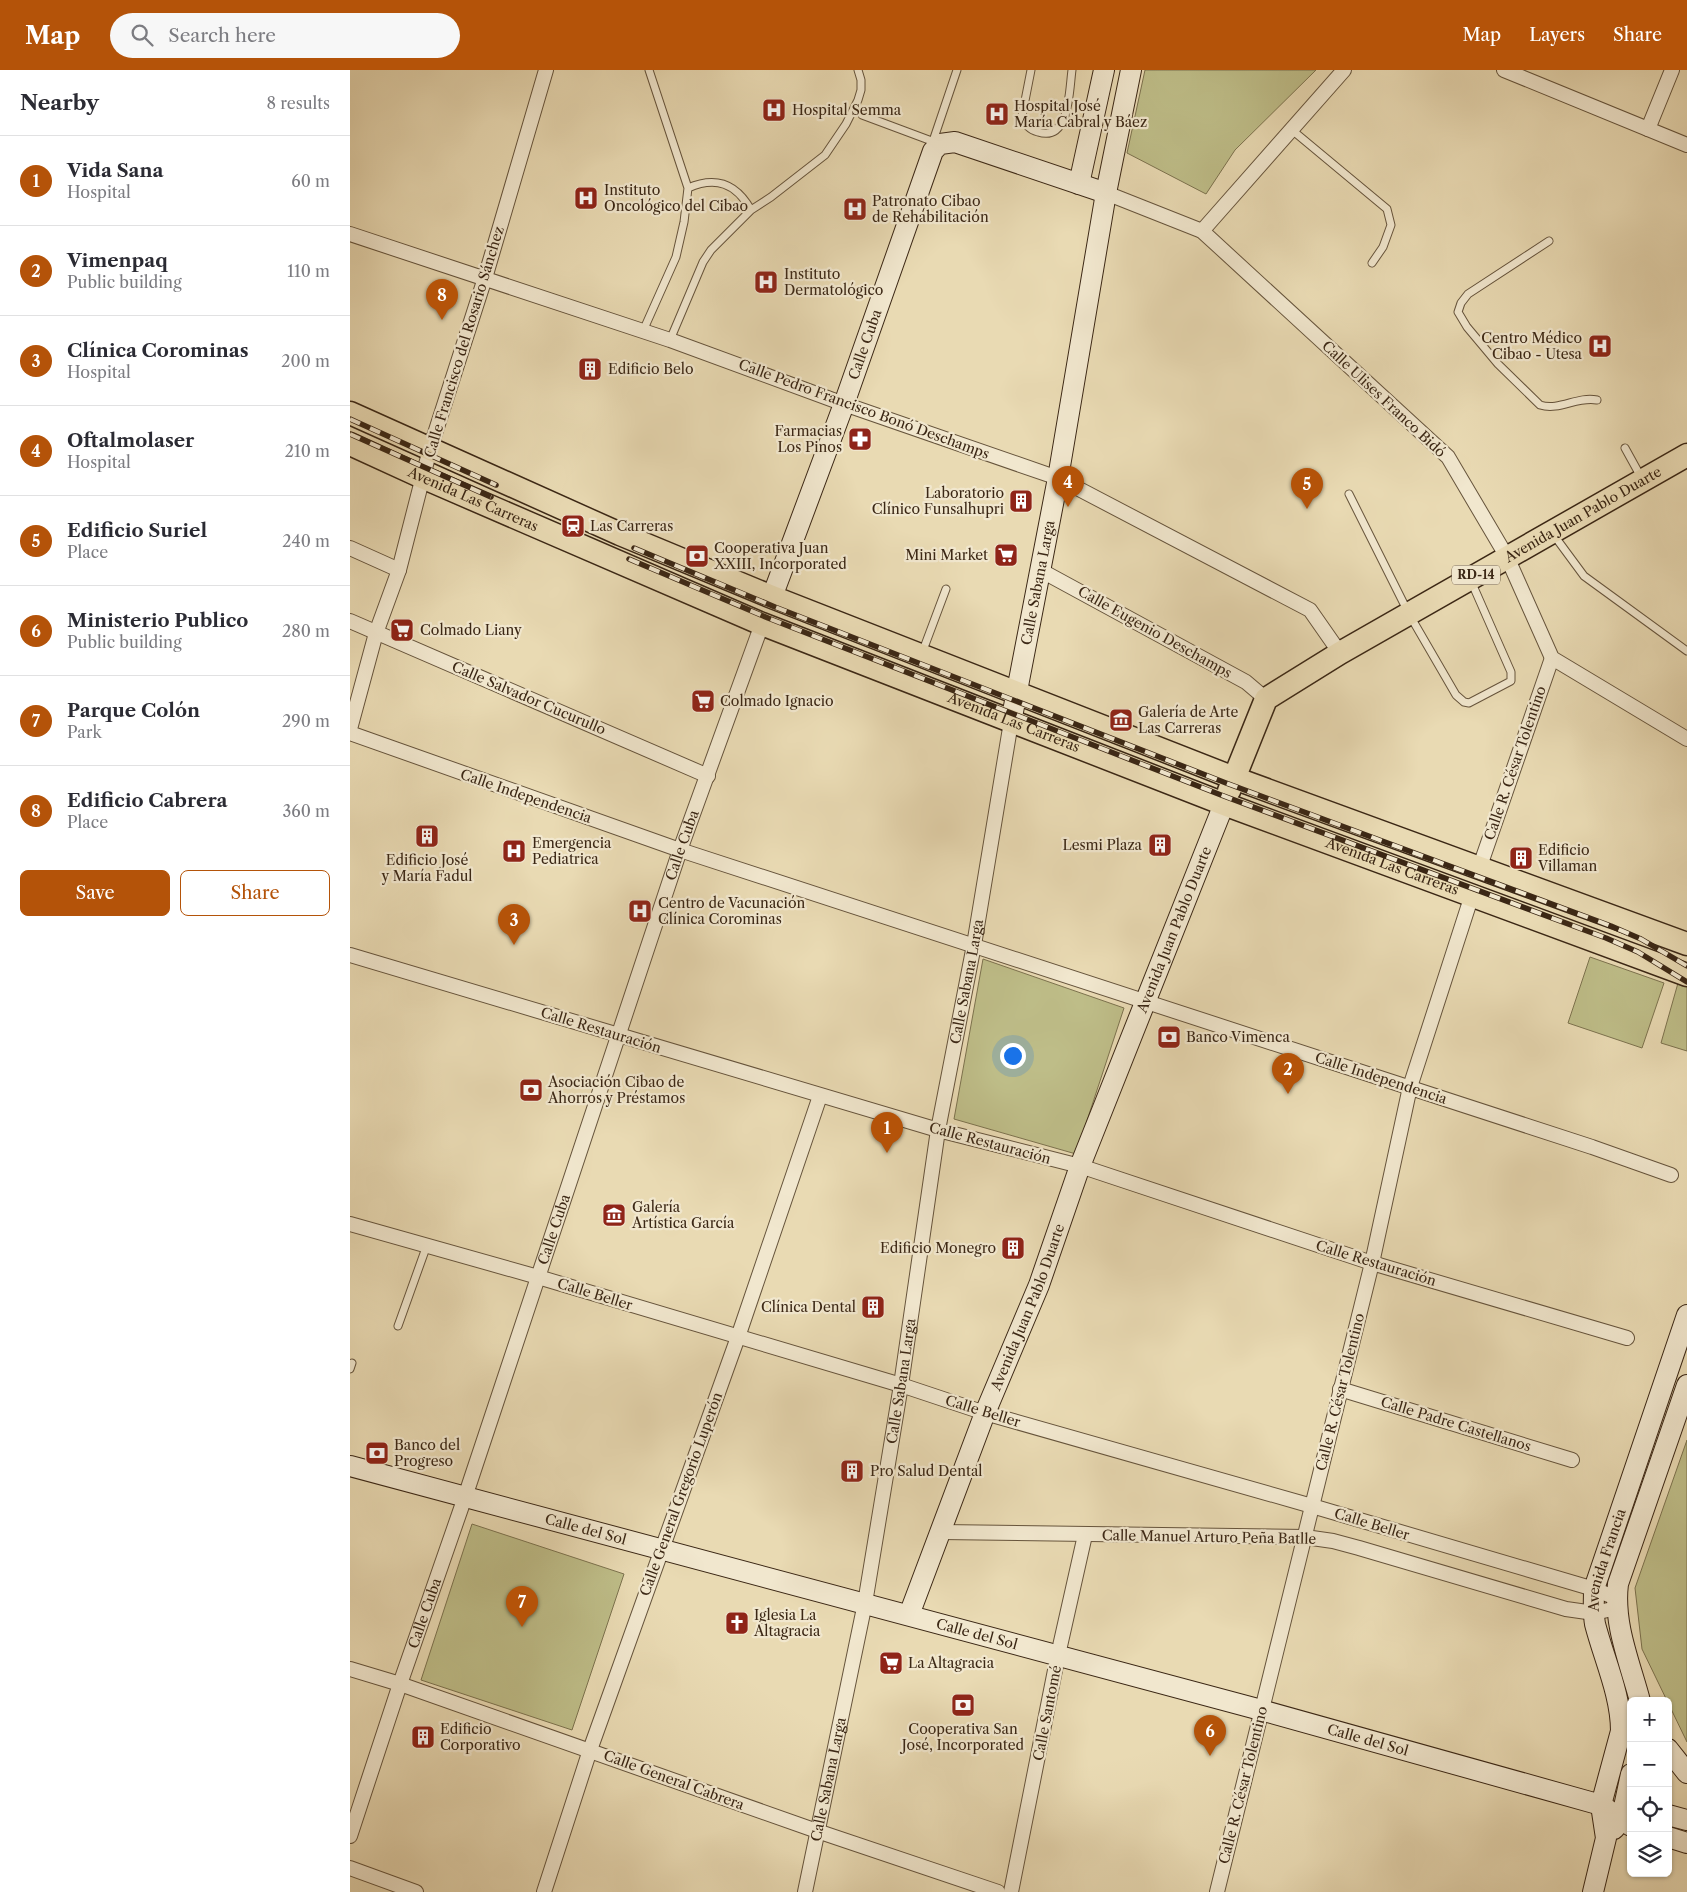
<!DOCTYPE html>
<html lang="en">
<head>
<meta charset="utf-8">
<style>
  body { margin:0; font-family:"Libre Caslon Text",serif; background:#f7f7f7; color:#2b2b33 }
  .controls { position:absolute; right:15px; bottom:15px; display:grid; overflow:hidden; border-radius:8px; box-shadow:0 1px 4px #0004 }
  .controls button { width:45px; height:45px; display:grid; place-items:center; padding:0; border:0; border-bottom:1px solid #e1e1e2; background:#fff; color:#2b2b33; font:25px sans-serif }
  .you { position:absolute; left:662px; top:985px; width:18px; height:18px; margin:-12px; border:4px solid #fff; border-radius:50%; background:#1a73e8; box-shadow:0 0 0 8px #1a73e833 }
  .badge { display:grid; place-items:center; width:32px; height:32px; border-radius:50%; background:#b45309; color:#fff; font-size:16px; font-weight:700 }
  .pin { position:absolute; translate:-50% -41px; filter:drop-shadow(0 1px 2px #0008) }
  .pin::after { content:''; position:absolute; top:26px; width:18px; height:15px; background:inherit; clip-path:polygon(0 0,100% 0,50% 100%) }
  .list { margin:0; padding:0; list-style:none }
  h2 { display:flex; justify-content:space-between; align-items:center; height:65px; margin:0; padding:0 20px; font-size:21px }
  h2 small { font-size:16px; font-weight:400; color:#7c7c81 }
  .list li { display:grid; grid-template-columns:32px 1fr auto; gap:15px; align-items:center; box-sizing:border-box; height:90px; padding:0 20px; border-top:1px solid #e1e1e2 }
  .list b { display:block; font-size:19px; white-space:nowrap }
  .list p { margin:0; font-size:16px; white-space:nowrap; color:#7c7c81 }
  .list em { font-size:16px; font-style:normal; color:#7c7c81 }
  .actions { display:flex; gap:10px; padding:15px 20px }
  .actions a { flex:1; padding:11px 0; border:1px solid #b45309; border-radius:8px; text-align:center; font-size:18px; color:#b45309 }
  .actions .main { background:#b45309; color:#fff }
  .icon { flex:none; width:28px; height:28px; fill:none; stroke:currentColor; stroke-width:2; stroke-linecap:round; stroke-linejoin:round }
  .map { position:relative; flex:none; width:1337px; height:1822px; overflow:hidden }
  header { display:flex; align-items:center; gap:30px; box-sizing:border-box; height:70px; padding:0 25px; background:#b45309; color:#fff }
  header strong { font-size:24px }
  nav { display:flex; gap:28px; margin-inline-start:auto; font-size:18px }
  .search { width:350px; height:45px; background:#f7f7f7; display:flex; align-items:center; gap:12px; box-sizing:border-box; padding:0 18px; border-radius:28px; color:#7c7c81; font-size:19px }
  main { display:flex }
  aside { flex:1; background:#fff }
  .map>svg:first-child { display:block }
  .green { fill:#bebd88; stroke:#7c724e }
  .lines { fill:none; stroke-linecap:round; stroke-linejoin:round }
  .lane-casing { stroke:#66543c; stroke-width:9 }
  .street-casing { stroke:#66543c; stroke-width:16 }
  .secondary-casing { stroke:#3b2715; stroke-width:22 }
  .primary-casing { stroke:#3b2715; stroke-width:25 }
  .lane { stroke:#f1e7ce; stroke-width:7 }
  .street { stroke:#f1e7ce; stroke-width:14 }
  .secondary { stroke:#f1e7ce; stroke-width:20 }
  .primary { stroke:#e9dab3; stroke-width:22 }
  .rail-casing { stroke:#3b2715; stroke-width:5.5 }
  .rail { stroke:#f1e7ce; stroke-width:4; stroke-dasharray:11; stroke-linecap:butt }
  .labels { text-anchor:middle; stroke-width:4.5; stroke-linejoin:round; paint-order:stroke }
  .shield { fill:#f1e7ce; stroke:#72614c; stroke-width:1 }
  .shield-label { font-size:12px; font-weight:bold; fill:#3b2715 }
  .poi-label { font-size:14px; fill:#3b2715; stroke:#f1e7ce; text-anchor:start }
  .street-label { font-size:14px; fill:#3b2715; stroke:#f1e7ce }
</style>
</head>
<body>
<header>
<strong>Map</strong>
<div class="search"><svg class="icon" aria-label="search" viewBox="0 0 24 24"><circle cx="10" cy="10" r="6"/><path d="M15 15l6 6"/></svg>Search here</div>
<nav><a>Map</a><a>Layers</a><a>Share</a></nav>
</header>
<main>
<aside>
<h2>Nearby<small>8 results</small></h2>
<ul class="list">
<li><span class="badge">1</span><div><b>Vida Sana</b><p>Hospital</p></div><em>60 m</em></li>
<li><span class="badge">2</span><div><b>Vimenpaq</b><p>Public building</p></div><em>110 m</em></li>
<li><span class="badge">3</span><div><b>Clínica Corominas</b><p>Hospital</p></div><em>200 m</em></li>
<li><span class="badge">4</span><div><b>Oftalmolaser</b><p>Hospital</p></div><em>210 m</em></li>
<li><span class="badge">5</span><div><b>Edificio Suriel</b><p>Place</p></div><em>240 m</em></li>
<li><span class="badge">6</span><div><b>Ministerio Publico</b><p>Public building</p></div><em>280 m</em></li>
<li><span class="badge">7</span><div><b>Parque Colón</b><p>Park</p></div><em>290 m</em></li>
<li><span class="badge">8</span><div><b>Edificio Cabrera</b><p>Place</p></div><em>360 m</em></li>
</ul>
<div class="actions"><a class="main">Save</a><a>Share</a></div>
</aside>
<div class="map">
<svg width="1337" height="1822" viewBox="0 0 1337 1822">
  <rect width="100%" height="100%" fill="#e9dab3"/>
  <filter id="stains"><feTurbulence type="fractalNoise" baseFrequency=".004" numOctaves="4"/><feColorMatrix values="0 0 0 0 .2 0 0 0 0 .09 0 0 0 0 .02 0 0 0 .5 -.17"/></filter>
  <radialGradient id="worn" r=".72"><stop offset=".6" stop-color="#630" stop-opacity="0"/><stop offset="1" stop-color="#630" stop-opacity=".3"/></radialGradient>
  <path class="green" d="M795,0H966L885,80L856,124L777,83Z
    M1240,887L1314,913L1292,978L1218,953Z
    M633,889L774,938L726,1084L604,1049Z
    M1328,913L1337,916V981L1311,973Z
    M1337,1370V1672L1292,1579L1285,1518Z
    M122,1454L274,1504L222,1660L71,1610Z"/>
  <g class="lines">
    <g class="lane-casing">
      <path id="lane" d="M681,0L672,46C674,54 680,60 688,62C720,72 719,21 722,0
        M512,45L587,73
        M942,60L1037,139L1041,155L1033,177L1022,193
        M583,71L607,0
        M338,118C366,106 386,113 401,140
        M1199,171L1118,224L1111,233L1108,242L1117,257L1148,294L1190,335C1210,341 1227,326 1247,330
        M293,261L326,187L334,152L338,118L299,0
        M320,270L353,192L361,180L401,140L421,127L475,85L496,54L508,30L511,20V10L508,0
        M1275,378L1291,407
        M999,424L1059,544L1106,625L1114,632L1119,633L1161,611V602L1121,511
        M1203,464L1234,506L1337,581
        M572,583L596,519
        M48,1256L77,1175
        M0,1299L2,1293"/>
    </g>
    <g class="street-casing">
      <g id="street">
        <path d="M1154,0L1337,75"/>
        <path d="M1298,59L1322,0"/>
        <path d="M756,123L852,161L1098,387L1157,487L1202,588L1337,669"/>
        <path d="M852,161L994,0"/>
        <path d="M0,164L320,270L494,334L708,408L960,540L990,583"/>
        <path d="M0,478L49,500"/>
        <path d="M690,500L896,612L916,629"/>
        <path d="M0,551L358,706"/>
        <path d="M0,659L26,563L49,500L80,379L135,208L196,0"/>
        <path d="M0,663L330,780L1242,1077L1321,1105"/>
        <path d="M1129,799L1202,588"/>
        <path d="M0,885L588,1060L730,1096L1022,1193L1277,1268"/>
        <path d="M0,1154L188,1207L551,1315L635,1343L962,1436L1244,1519L1266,1528"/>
        <path d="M990,1319L1222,1390"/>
        <path d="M591,1462L955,1467L983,1471L1009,1478L1216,1539L1244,1543L1267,1538"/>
        <path d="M0,1599L50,1614L467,1761L648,1822"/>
        <path id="s1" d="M0,1766L50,1614L115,1427L330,780L412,554"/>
        <path d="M0,1798L66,1822"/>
        <path d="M194,1822L240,1680L388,1267L470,1026"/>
        <path id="s2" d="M455,1822L515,1533L551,1315L588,1060L624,875L661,652"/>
        <path d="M661,1822L708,1585L735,1465"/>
        <path d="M867,1822L1022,1193L1060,1017L1122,825"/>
      </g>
    </g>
    <g class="secondary-casing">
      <g id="secondary">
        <path d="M729,114L754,0"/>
        <path id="s3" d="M422,527L494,334L583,81L590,74L605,72L756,123"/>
        <path id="s4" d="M661,652L708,408L756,123L781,0"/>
        <path id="s5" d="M0,1396L911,1640L1251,1735L1281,1756"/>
        <path id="s6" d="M559,1545L635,1343L689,1215L730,1096L874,734"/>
        <path d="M1290,1631C1280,1593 1263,1554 1268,1514L1337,1315"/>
        <path d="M1318,1679L1337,1703"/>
        <path d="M1318,1745L1337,1750"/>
        <path d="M1264,1759L1271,1751L1281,1704"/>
        <path d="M1318,1767L1337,1773"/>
        <path id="s7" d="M1243,1822L1256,1768L1251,1735L1271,1661C1271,1625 1254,1589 1245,1554C1243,1543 1244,1530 1244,1519L1337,1245"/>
      </g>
    </g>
    <g class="primary-casing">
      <g id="primary">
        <path d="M0,343L270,464L422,527L884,708L1337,874"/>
        <path id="s8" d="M0,374L72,407L412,554L874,734L1337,905"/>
        <path id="s9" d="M879,721L916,629L990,583L1337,385"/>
      </g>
    </g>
    <use href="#lane" class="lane"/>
    <use href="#street" class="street"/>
    <use href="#secondary" class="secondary"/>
    <use href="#primary" class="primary"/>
    <g class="rail-casing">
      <path id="rail" d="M0,349L146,415
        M0,364L141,427
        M284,478L425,537L876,713L1261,856L1291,869L1337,896
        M279,489L418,548L871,725L1256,868L1288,882L1337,912"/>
    </g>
    <use href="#rail" class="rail"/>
  </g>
  <defs>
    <g id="hospital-square" transform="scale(1.25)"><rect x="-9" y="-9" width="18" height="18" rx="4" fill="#8f2418" stroke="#f1e7ce"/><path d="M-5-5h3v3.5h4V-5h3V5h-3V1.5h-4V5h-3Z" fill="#fff"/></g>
    <g id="building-square" transform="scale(1.25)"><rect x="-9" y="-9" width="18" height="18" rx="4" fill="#8f2418" stroke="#f1e7ce"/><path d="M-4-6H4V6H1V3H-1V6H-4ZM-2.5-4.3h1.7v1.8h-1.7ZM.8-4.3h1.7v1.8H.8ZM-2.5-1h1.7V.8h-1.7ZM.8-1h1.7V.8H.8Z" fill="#fff"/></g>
    <g id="pharmacy-square" transform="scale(1.25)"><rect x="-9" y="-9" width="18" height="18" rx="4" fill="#8f2418" stroke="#f1e7ce"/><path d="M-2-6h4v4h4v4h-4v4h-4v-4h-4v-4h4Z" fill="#fff"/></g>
    <g id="station-square" transform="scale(1.25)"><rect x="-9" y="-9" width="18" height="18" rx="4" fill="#8f2418" stroke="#f1e7ce"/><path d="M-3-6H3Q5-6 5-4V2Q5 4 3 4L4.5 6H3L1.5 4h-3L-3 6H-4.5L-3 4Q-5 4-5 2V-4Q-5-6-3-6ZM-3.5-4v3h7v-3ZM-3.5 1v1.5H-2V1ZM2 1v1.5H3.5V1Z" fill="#fff"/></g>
    <g id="supermarket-square" transform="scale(1.25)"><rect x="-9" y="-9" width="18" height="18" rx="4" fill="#8f2418" stroke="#f1e7ce"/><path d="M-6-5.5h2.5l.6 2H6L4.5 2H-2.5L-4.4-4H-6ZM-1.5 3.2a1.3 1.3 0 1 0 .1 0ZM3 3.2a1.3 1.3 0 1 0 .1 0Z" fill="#fff"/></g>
    <g id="bank-square" transform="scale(1.25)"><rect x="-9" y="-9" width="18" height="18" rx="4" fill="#8f2418" stroke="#f1e7ce"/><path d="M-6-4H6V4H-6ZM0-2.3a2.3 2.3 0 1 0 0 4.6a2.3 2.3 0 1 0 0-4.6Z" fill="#fff"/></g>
    <g id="museum-square" transform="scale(1.25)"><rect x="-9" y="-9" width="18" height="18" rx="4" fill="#8f2418" stroke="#f1e7ce"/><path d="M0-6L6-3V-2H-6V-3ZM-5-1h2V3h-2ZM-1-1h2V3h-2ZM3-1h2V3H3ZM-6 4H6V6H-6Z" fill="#fff"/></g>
    <g id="church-square" transform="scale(1.25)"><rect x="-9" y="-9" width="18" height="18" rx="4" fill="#8f2418" stroke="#f1e7ce"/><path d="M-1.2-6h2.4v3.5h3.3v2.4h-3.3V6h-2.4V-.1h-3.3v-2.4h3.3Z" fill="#fff"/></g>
  </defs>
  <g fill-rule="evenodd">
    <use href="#hospital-square" x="424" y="40"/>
    <use href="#hospital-square" x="647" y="44"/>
    <use href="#hospital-square" x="236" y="128"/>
    <use href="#hospital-square" x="505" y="139"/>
    <use href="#hospital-square" x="416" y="212"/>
    <use href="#hospital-square" x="1250" y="276"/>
    <use href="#building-square" x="240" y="299"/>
    <use href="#pharmacy-square" x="510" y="369"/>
    <use href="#building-square" x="671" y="431"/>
    <use href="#station-square" x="223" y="456"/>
    <use href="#supermarket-square" x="656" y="485"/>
    <use href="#bank-square" x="347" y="486"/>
    <use href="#supermarket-square" x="52" y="560"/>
    <use href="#supermarket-square" x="353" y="631"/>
    <use href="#museum-square" x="771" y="650"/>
    <use href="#building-square" x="77" y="766"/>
    <use href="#building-square" x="810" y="775"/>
    <use href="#hospital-square" x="164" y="781"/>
    <use href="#building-square" x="1171" y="788"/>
    <use href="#hospital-square" x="290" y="841"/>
    <use href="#bank-square" x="819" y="967"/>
    <use href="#bank-square" x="181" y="1020"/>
    <use href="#museum-square" x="264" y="1145"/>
    <use href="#building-square" x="663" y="1178"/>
    <use href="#building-square" x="523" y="1237"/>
    <use href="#bank-square" x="27" y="1383"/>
    <use href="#building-square" x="502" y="1401"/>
    <use href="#church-square" x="387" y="1553"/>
    <use href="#supermarket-square" x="541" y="1593"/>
    <use href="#bank-square" x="613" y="1635"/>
    <use href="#building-square" x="73" y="1667"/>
  </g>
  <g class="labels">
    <rect class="shield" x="1102" y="495.5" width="48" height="19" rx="4"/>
    <g class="shield-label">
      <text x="1126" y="509">RD-14</text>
    </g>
    <g class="poi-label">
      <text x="664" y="41">Hospital José<tspan x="664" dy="16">María Cabral y Báez</tspan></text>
      <text x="442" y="45">Hospital Semma</text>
      <text x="254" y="125">Instituto<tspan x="254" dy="16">Oncológico del Cibao</tspan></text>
      <text x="522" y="136">Patronato Cibao<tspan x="522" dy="16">de Rehabilitación</tspan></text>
      <text x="434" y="209">Instituto<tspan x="434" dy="16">Dermatológico</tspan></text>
      <text x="1232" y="273" text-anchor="end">Centro Médico<tspan x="1232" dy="16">Cibao - Utesa</tspan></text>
      <text x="258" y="304">Edificio Belo</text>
      <text x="492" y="366" text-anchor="end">Farmacias<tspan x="492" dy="16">Los Pinos</tspan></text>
      <text x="654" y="428" text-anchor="end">Laboratorio<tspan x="654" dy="16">Clínico Funsalhupri</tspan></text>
      <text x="240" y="461">Las Carreras</text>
      <text x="364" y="483">Cooperativa Juan<tspan x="364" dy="16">XXIII, Incorporated</tspan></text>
      <text x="638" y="490" text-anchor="end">Mini Market</text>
      <text x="70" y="565">Colmado Liany</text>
      <text x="370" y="636">Colmado Ignacio</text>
      <text x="788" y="647">Galería de Arte<tspan x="788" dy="16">Las Carreras</tspan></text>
      <text x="182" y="778">Emergencia<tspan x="182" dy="16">Pediatrica</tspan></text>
      <text x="792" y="780" text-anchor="end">Lesmi Plaza</text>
      <text x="1188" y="785">Edificio<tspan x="1188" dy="16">Villaman</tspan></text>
      <text x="77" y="795" text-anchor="middle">Edificio José<tspan x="77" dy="16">y María Fadul</tspan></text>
      <text x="308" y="838">Centro de Vacunación<tspan x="308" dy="16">Clínica Corominas</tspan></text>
      <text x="836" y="972">Banco Vimenca</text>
      <text x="198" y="1017">Asociación Cibao de<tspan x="198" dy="16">Ahorros y Préstamos</tspan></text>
      <text x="282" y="1142">Galería<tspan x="282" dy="16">Artística García</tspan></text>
      <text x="646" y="1183" text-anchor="end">Edificio Monegro</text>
      <text x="506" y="1242" text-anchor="end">Clínica Dental</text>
      <text x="44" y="1380">Banco del<tspan x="44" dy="16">Progreso</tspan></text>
      <text x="520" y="1406">Pro Salud Dental</text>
      <text x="404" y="1550">Iglesia La<tspan x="404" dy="16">Altagracia</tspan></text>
      <text x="558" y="1598">La Altagracia</text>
      <text x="90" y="1664">Edificio<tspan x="90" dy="16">Corporativo</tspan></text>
      <text x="613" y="1664" text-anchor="middle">Cooperativa San<tspan x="613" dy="16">José, Incorporated</tspan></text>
    </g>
    <g class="street-label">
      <text transform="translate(114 272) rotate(-73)" y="5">Calle Francisco del Rosario Sánchez</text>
      <text dy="5" stroke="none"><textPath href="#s3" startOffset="269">Calle Cuba</textPath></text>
      <text transform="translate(1034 329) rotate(43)" y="5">Calle Ulises Franco Bidó</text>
      <text transform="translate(514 339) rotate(20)" y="5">Calle Pedro Francisco Bonó Deschamps</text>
      <text dy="5" stroke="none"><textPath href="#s8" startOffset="135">Avenida Las Carreras</textPath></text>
      <text dy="5" stroke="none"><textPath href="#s9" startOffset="466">Avenida Juan Pablo Duarte</textPath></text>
      <text dy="5" stroke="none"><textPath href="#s4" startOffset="142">Calle Sabana Larga</textPath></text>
      <text transform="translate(805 562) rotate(29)" y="5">Calle Eugenio Deschamps</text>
      <text transform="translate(179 628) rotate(23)" y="5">Calle Salvador Cucurullo</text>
      <text dy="5" stroke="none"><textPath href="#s8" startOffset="720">Avenida Las Carreras</textPath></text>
      <text transform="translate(1165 693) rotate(-71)" y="5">Calle R. César Tolentino</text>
      <text transform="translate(176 726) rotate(19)" y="5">Calle Independencia</text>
      <text dy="5" stroke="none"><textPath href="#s1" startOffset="1045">Calle Cuba</textPath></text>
      <text dy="5" stroke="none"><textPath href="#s8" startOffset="1125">Avenida Las Carreras</textPath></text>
      <text dy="5" stroke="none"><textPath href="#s6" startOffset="735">Avenida Juan Pablo Duarte</textPath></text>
      <text dy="5" stroke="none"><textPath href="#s2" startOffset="925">Calle Sabana Larga</textPath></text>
      <text transform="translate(251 960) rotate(17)" y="5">Calle Restauración</text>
      <text transform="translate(1031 1008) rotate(18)" y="5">Calle Independencia</text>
      <text transform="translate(640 1073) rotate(15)" y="5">Calle Restauración</text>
      <text dy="5" stroke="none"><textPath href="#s1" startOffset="640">Calle Cuba</textPath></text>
      <text transform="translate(1026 1193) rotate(17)" y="5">Calle Restauración</text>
      <text transform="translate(245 1224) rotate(17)" y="5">Calle Beller</text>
      <text dy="5" stroke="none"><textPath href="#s6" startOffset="330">Avenida Juan Pablo Duarte</textPath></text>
      <text dy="5" stroke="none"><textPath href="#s2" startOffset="520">Calle Sabana Larga</textPath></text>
      <text transform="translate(990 1322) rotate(-76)" y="5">Calle R. César Tolentino</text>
      <text transform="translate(633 1341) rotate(17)" y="5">Calle Beller</text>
      <text transform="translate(1106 1354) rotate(17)" y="5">Calle Padre Castellanos</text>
      <text transform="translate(331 1424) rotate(-70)" y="5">Calle General Gregorio Luperón</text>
      <text transform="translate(1022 1454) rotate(17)" y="5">Calle Beller</text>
      <text dy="5" stroke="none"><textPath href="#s5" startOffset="244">Calle del Sol</textPath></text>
      <text transform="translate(859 1467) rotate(1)" y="5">Calle Manuel Arturo Peña Batlle</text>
      <text dy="5" stroke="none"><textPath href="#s7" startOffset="342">Avenida Francia</textPath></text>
      <text dy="5" stroke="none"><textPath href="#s1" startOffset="235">Calle Cuba</textPath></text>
      <text dy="5" stroke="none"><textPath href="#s5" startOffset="649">Calle del Sol</textPath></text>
      <text transform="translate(697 1643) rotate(-79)" y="5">Calle Santomé</text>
      <text dy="5" stroke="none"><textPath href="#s5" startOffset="1054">Calle del Sol</textPath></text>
      <text dy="5" stroke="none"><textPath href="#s2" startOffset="115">Calle Sabana Larga</textPath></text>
      <text transform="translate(324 1710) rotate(20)" y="5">Calle General Cabrera</text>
      <text transform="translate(893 1715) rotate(-76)" y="5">Calle R. César Tolentino</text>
    </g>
  </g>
  <rect width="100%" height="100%" filter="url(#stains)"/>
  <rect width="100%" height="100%" fill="url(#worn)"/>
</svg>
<div class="controls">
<button>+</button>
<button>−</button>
<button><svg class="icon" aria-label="locate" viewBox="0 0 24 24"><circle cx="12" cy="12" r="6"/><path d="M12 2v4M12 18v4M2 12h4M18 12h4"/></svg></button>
<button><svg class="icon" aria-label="layers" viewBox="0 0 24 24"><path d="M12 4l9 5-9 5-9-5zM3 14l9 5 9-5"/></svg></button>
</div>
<div class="you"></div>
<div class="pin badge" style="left:537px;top:1083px">1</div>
<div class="pin badge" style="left:938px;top:1024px">2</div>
<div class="pin badge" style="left:164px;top:875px">3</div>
<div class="pin badge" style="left:718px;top:437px">4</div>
<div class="pin badge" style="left:957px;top:439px">5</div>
<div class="pin badge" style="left:860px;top:1686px">6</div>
<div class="pin badge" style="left:172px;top:1557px">7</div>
<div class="pin badge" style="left:92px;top:250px">8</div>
</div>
</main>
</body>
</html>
